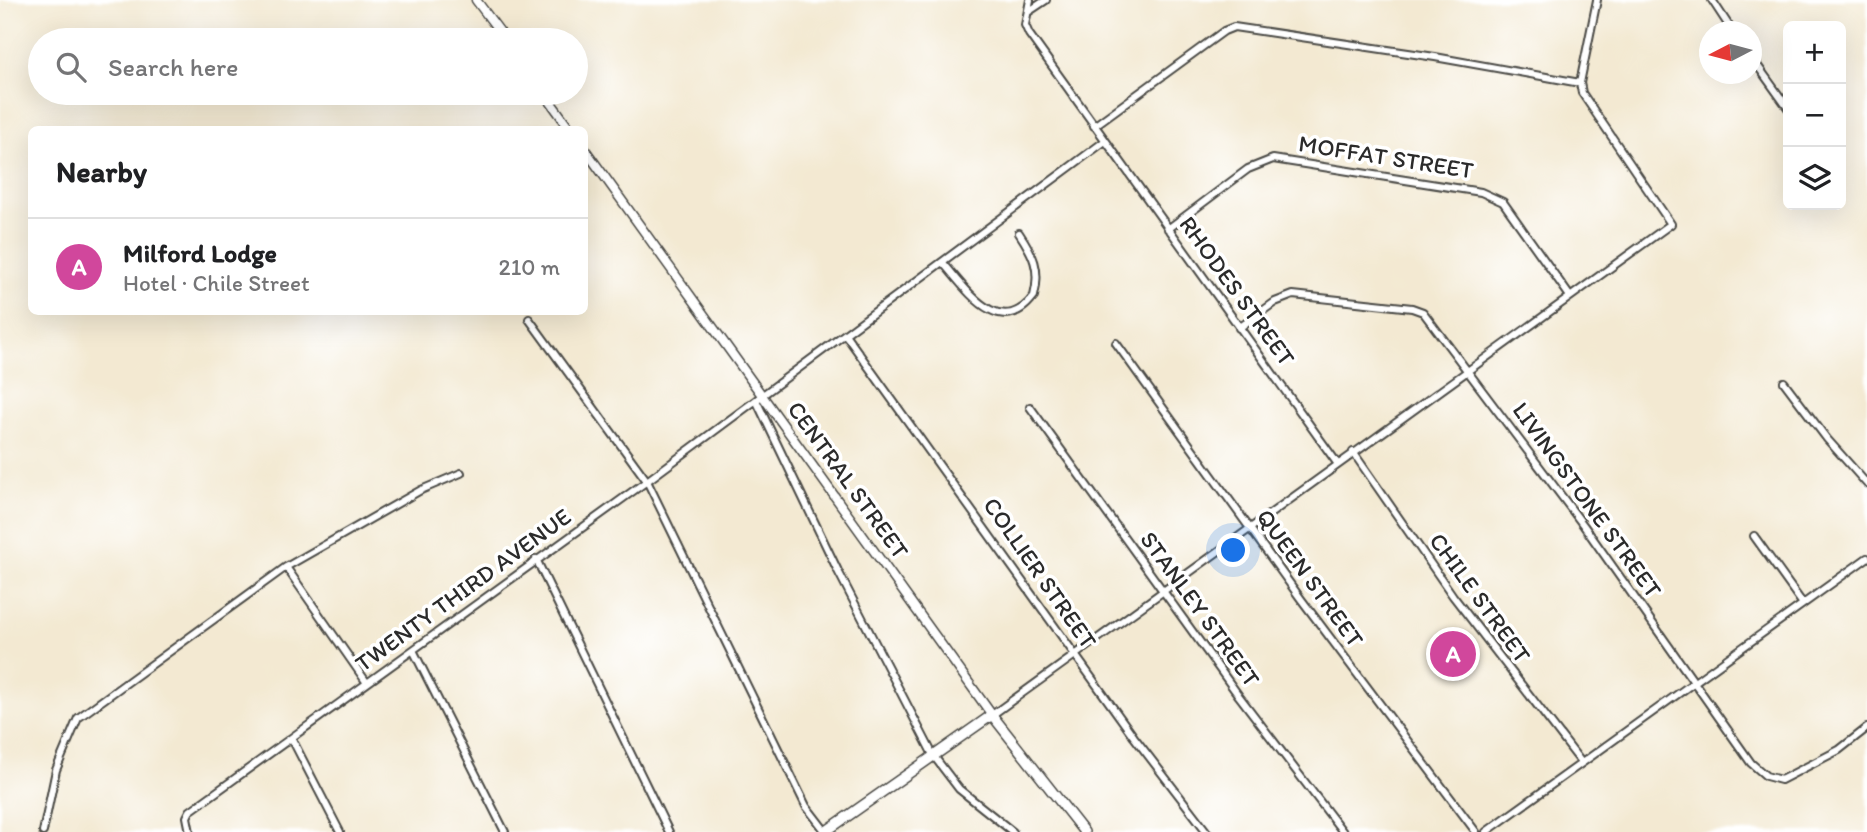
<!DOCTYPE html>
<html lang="en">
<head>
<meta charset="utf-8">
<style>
  body { margin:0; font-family:Itim,sans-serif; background:#f2f2f2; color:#202124 }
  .controls { position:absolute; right:21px; top:21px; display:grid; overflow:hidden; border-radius:10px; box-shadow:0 7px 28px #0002 }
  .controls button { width:63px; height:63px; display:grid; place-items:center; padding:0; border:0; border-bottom:2px solid #e0e0e0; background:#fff; color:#202124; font:35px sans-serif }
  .compass { position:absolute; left:1699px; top:21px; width:63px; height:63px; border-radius:50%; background:#fff; box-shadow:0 7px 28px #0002; rotate:264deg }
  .you { position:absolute; left:1234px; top:551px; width:24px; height:24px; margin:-18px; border:5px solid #fff; border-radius:50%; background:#1a73e8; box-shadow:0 0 0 10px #1a73e833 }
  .badge { display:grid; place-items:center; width:46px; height:46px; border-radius:50%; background:#b5179e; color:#fff; font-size:23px; font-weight:700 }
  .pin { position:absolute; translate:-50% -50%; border:4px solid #fff; box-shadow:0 2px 7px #0006 }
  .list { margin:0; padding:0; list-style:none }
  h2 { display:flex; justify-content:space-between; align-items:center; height:91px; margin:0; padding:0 28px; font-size:30px }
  h2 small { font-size:23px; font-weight:400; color:#757577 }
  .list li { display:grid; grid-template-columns:46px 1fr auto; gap:21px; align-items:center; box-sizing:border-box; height:98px; padding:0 28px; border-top:2px solid #e0e0e0 }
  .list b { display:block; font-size:26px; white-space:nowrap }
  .list p { margin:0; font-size:23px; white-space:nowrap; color:#757577 }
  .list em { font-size:23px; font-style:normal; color:#757577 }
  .icon { flex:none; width:38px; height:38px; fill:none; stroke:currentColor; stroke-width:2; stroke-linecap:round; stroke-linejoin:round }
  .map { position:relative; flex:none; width:1867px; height:832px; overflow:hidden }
  .search { position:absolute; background:#fff; box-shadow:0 7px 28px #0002; left:28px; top:28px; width:560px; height:77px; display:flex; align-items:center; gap:18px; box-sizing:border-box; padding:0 24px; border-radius:38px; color:#757577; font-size:26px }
  .panel { position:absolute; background:#fff; box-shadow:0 7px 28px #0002; left:28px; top:126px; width:560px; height:189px; border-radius:10px }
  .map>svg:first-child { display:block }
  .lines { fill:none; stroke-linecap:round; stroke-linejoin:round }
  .minor-casing { stroke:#494844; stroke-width:10 }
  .tertiary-casing { stroke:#494844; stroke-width:11 }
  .secondary-casing { stroke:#494844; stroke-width:12 }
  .minor { stroke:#fff; stroke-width:6 }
  .tertiary { stroke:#fff; stroke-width:8 }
  .secondary { stroke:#fff; stroke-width:9 }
  .labels { text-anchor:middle; stroke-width:7; stroke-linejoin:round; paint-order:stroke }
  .street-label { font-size:24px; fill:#2b2b2b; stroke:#fff }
</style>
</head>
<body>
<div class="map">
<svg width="1867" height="832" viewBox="0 0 1867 832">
  <rect width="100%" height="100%" fill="#fff"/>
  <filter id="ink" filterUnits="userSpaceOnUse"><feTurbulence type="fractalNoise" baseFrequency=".0143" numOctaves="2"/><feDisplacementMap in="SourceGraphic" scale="14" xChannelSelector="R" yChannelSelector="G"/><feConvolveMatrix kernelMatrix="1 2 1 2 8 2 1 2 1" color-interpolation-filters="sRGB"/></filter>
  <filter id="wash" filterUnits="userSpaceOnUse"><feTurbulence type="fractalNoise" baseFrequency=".00686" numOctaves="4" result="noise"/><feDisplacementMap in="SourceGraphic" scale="28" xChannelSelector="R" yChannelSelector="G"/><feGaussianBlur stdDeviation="1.57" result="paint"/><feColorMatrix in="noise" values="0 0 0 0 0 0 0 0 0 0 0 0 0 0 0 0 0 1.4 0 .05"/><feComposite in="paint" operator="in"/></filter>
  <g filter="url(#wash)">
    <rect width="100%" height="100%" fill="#f3e9d2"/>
  </g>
  <g filter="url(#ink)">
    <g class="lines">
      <g class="minor-casing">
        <path id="minor" d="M1030,0L1025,25L1029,34L1337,463
          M1712,0L1733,32
          M1028,12L1046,0
          M1752,58L1788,108
          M1094,126L1224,31L1234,27L1435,57L1580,83
          M1168,229L1248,169L1273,159L1481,192L1503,202L1569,295
          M944,264C967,290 1000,341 1034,296C1041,269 1033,254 1019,233
          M529,319L647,481L806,806L826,832
          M1239,328L1275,302L1293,295L1412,308L1423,312L1584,526L1751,763L1766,776L1781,780L1839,750L1867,728
          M845,334L1134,737L1207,832
          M1116,343L1301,599L1476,832
          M1784,382L1827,439L1867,484
          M756,400L838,571L933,755L959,789L1013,832
          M1030,407L1239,696L1343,832
          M1353,452L1453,596L1581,762
          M1754,536L1803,604
          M536,559L669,832
          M286,567L367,683
          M413,650L505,832
          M992,715L1671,224L1582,93L1580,83L1597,0
          M292,739L340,832
          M43,832L56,770L78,718L286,567L421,490L461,473
          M190,832L187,817L190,811L647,481L1105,141
          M1486,832L1867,558"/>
      </g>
      <g class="tertiary-casing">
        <path id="tertiary" d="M476,0L506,40
          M544,93L571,130
          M584,148L992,715"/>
      </g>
      <g class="secondary-casing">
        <path id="secondary" d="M825,832L992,715L1084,832"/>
      </g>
      <use href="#minor" class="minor"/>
      <use href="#tertiary" class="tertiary"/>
      <use href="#secondary" class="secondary"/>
    </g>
  </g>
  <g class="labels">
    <g class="street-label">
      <text transform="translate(1386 157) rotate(9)" y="8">MOFFAT STREET</text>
      <text transform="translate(1237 291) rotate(54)" y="8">RHODES STREET</text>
      <text transform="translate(848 480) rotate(54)" y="8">CENTRAL STREET</text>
      <text transform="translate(1587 500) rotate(54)" y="8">LIVINGSTONE STREET</text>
      <text transform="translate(1040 573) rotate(55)" y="8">COLLIER STREET</text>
      <text transform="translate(1310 578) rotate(54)" y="8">QUEEN STREET</text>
      <text transform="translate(463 590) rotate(-36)" y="8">TWENTY THIRD AVENUE</text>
      <text transform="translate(1480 598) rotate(54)" y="8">CHILE STREET</text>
      <text transform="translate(1200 609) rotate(54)" y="8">STANLEY STREET</text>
    </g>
  </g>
</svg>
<div class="controls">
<button>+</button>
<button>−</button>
<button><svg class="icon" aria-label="layers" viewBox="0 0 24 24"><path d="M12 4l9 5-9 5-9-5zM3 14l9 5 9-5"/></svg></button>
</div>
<svg class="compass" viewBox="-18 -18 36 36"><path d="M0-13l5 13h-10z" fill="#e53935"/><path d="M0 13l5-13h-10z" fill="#757577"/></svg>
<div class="you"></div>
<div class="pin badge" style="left:1453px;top:654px;background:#d1479c">A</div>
<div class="search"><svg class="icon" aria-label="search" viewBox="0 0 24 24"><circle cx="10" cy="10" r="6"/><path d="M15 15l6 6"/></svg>Search here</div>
<section class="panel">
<h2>Nearby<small></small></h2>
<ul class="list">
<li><span class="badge" style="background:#d1479c">A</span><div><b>Milford Lodge</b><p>Hotel · Chile Street</p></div><em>210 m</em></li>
</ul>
</section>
</div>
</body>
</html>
